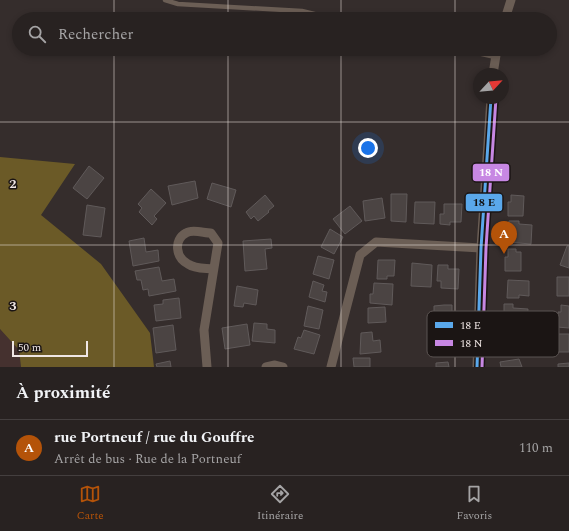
<!DOCTYPE html>
<html lang="fr">
<head>
<meta charset="utf-8">
<style>
  body { margin:0; font-family:Spectral,serif; background:#342f2e; color:#f1f3f6 }
  .compass { position:absolute; left:473px; top:68px; width:36px; height:36px; border-radius:50%; background:#282221; box-shadow:0 2px 6px #0003; rotate:64deg }
  .scale { position:absolute; left:12px; bottom:10px; width:76px; box-sizing:border-box; padding-left:4px; border:2px solid #efe6e4; border-top:0; font-size:11px; line-height:14px; white-space:nowrap; color:#efe6e4; -webkit-text-stroke:3px #1b1514; paint-order:stroke }
  .you { position:absolute; left:368px; top:148px; width:14px; height:14px; margin:-10px; border:3px solid #fff; border-radius:50%; background:#1a73e8; box-shadow:0 0 0 6px #1a73e833 }
  .badge { display:grid; place-items:center; width:26px; height:26px; border-radius:50%; background:#b45309; color:#fff; font-size:13px; font-weight:700 }
  .pin { position:absolute; translate:-50% -33px; filter:drop-shadow(0 1px 2px #0008) }
  .pin::after { content:''; position:absolute; top:21px; width:14px; height:12px; background:inherit; clip-path:polygon(0 0,100% 0,50% 100%) }
  .list { margin:0; padding:0; list-style:none }
  h2 { display:flex; justify-content:space-between; align-items:center; height:52px; margin:0; padding:0 16px; font-size:17px }
  h2 small { font-size:13px; font-weight:400; color:#a5a4a5 }
  .list li { display:grid; grid-template-columns:26px 1fr auto; gap:12px; align-items:center; box-sizing:border-box; height:56px; padding:0 16px; border-top:1px solid #443f3f }
  .list b { display:block; font-size:15px; white-space:nowrap }
  .list p { margin:0; font-size:13px; white-space:nowrap; color:#a5a4a5 }
  .list em { font-size:13px; font-style:normal; color:#a5a4a5 }
  .icon { flex:none; width:22px; height:22px; fill:none; stroke:currentColor; stroke-width:2; stroke-linecap:round; stroke-linejoin:round }
  .map { position:relative; flex:none; width:569px; height:367px; overflow:hidden }
  .search { position:absolute; background:#282221; box-shadow:0 2px 6px #0003; left:12px; right:12px; top:12px; height:44px; display:flex; align-items:center; gap:10px; box-sizing:border-box; padding:0 14px; border-radius:22px; color:#a5a4a5; font-size:15px }
  .sheet { height:108px; background:#282221 }
  nav { display:flex; justify-content:space-around; align-items:center; box-sizing:border-box; height:56px; border-top:1px solid #443f3f; background:#282221; font-size:11px; color:#a5a4a5 }
  nav a { display:grid; justify-items:center; gap:2px }
  nav .on { color:#b45309 }
  .map>svg:first-child { display:block }
  .built { fill:#45312f }
  .forest { fill:#6b5a27 }
  .building { fill:#4b4443; stroke:#605a5a }
  .lines { fill:none; stroke-linecap:round; stroke-linejoin:round }
  .service { stroke:#6b5e55; stroke-width:4.5 }
  .minor { stroke:#6b5e55; stroke-width:9 }
  .bus-1-casing { stroke:#1b1514; stroke-width:6 }
  .bus-2-casing { stroke:#1b1514; stroke-width:6 }
  .bus-1 { stroke:#5aa8eb; stroke-width:3 }
  .bus-2 { stroke:#c787e3; stroke-width:3 }
  .grid { fill:none; stroke:#efe6e4; stroke-width:1; stroke-opacity:0.55 }
  .key { fill:#1b1514; stroke:#5b5452; stroke-width:1 }
  .key-label { font-size:11px; fill:#efe6e4 }
  .grid-label { font-size:13px; text-anchor:middle; font-weight:bold; fill:#efe6e4; stroke:#1b1514; stroke-width:3; stroke-linejoin:round; paint-order:stroke }
  .line-badge { stroke:#1b1514; stroke-width:1.5 }
  .badge-label { font-size:11px; text-anchor:middle; font-weight:bold; fill:#fff }
  .pale-badge-label { font-size:11px; text-anchor:middle; font-weight:bold; fill:#111 }
</style>
</head>
<body>
<div class="map">
<svg width="569" height="367" viewBox="0 0 569 367">
  <rect width="100%" height="100%" fill="#352d2c"/>
  <path class="built" d="M0,329L19,350L21,367H0Z"/>
  <path class="forest" d="M0,157L75,164L41,215L101,264L150,333L154,367H21L19,350L0,329Z"/>
  <path class="building" d="M89,166L104,178L87,199L73,188Z
    M195,181L198,198L172,205L168,186Z
    M212,183L236,190L231,207L207,199Z
    M151,189L166,203L154,216L157,219L152,225L139,212L142,208L138,204Z
    M391,194H407L406,222L391,221Z
    M265,195L274,206L268,211L269,212L258,221L254,216L251,219L246,212Z
    M511,195L524,196L523,216H508V202H511Z
    M382,198L385,218L365,221L363,201Z
    M415,202H435L434,224L414,223Z
    M444,204H462L461,222H450V225L440,224V214H444Z
    M87,205L105,208L101,237L83,235Z
    M350,206L362,221L345,234L333,219Z
    M509,221H519V224L532,225L531,244L507,242Z
    M330,229L343,237L334,254L321,247Z
    M144,238L146,252L158,250L159,261L133,266L129,241Z
    M271,239L272,248L265,249L267,269L245,271L243,241Z
    M567,246H569V268L560,265Z
    M508,249H516V252H521V271H505V257H508Z
    M318,256L334,260L329,279L313,274Z
    M378,260H395L394,276H387V279H377Z
    M412,263L432,265L431,287L411,286Z
    M438,265H448V269H459L458,289L441,288V281H437Z
    M159,267L162,281L174,279L176,291L149,296L148,289L143,290L141,280H137L135,271Z
    M557,277H569V296H557Z
    M508,280L529,281V296L519,295V298H507Z
    M313,281L324,285L322,291L327,292L325,302L309,297Z
    M374,283L393,284L392,305L370,303V294H373Z
    M237,286L258,290L256,305L244,303L243,307L234,306Z
    M179,298L181,318L156,321L154,305L163,304V300Z
    M504,304H513V308L528,309L527,323H518L517,326H504Z
    M444,305H452V328H434V306Z
    M561,305L569,306V328L557,327L558,312H561Z
    M308,306L323,310L319,329L304,326Z
    M385,307L386,322L368,323V308Z
    M254,323L267,324V329L275,330V343L252,341Z
    M247,324L250,345L225,349L222,328Z
    M173,325L176,350L156,353L153,328Z
    M304,330L320,335L314,354L294,349L298,337L301,338Z
    M372,332L373,341L380,340L381,352L360,354L361,333Z
    M557,334H569V352H557Z
    M353,358H370V367H354Z
    M519,359L522,367H501L500,362Z
    M170,361L171,367H157L156,364Z
    M448,362L449,367H436V363Z
    M569,363V367H558V364Z"/>
  <g class="lines">
    <path class="service" d="M165,0L178,4L302,11L335,19
      M460,49L495,57"/>
    <path class="minor" d="M505,19L511,0
      M493,74L497,49
      M207,367L204,330L218,243L211,233C204,233 192,229 186,233C173,240 176,258 188,264C195,269 205,268 213,269
      M266,367L275,365L283,367
      M331,367L360,255L376,242L481,248
      M477,367L481,248L491,98"/>
    <g class="bus-1-casing">
      <path id="bus-1" d="M477,367L481,248L491,98"/>
    </g>
    <g class="bus-2-casing">
      <path id="bus-2" d="M482,367L486,248L496,98"/>
    </g>
    <use href="#bus-1" class="bus-1"/>
    <use href="#bus-2" class="bus-2"/>
  </g>
  <path class="grid" d="M114,0V19M228,0V19M341,0V19M455,0V19M114,49V367M228,49V367M341,49V367M455,49V367M0,122H569M0,245H569"/>
  <rect x="427" y="311" width="132" height="46" rx="6" class="key"/>
  <rect x="435" y="322" width="18" height="6" fill="#5aa8eb"/>
  <rect x="435" y="340" width="18" height="6" fill="#c787e3"/>
  <g class="key-label">
    <text x="460" y="329">18 E</text>
    <text x="460" y="347">18 N</text>
  </g>
  <g class="grid-label">
    <text x="13" y="188">2</text>
    <text x="13" y="310">3</text>
  </g>
  <g class="line-badge">
    <rect x="472" y="163" width="38" height="19" rx="4" fill="#c787e3"/>
    <rect x="465" y="193" width="38" height="19" rx="4" fill="#5aa8eb"/>
  </g>
  <g class="badge-label">
    <text x="491" y="176">18 N</text>
  </g>
  <g class="pale-badge-label">
    <text x="484" y="206">18 E</text>
  </g>
</svg>
<svg class="compass" viewBox="-18 -18 36 36"><path d="M0-13l5 13h-10z" fill="#e53935"/><path d="M0 13l5-13h-10z" fill="#a5a4a5"/></svg>
<div class="scale">50 m</div>
<div class="you"></div>
<div class="pin badge" style="left:504px;top:254px">A</div>
<div class="search"><svg class="icon" aria-label="search" viewBox="0 0 24 24"><circle cx="10" cy="10" r="6"/><path d="M15 15l6 6"/></svg>Rechercher</div>
</div>
<section class="sheet">
<h2>À proximité<small></small></h2>
<ul class="list">
<li><span class="badge">A</span><div><b>rue Portneuf / rue du Gouffre</b><p>Arrêt de bus · Rue de la Portneuf</p></div><em>110 m</em></li>
</ul>
</section>
<nav>
<a class="on"><svg class="icon" aria-label="map" viewBox="0 0 24 24"><path d="M3 6l6-2 6 2 6-2v14l-6 2-6-2-6 2zM9 4v14M15 6v14"/></svg>Carte</a>
<a><svg class="icon" aria-label="directions" viewBox="0 0 24 24"><path d="M12 3l9 9-9 9-9-9zM9 14v-3h6M13 9l2 2-2 2"/></svg>Itinéraire</a>
<a><svg class="icon" aria-label="saved" viewBox="0 0 24 24"><path d="M7 4h10v16l-5-4-5 4z"/></svg>Favoris</a>
</nav>
</body>
</html>
